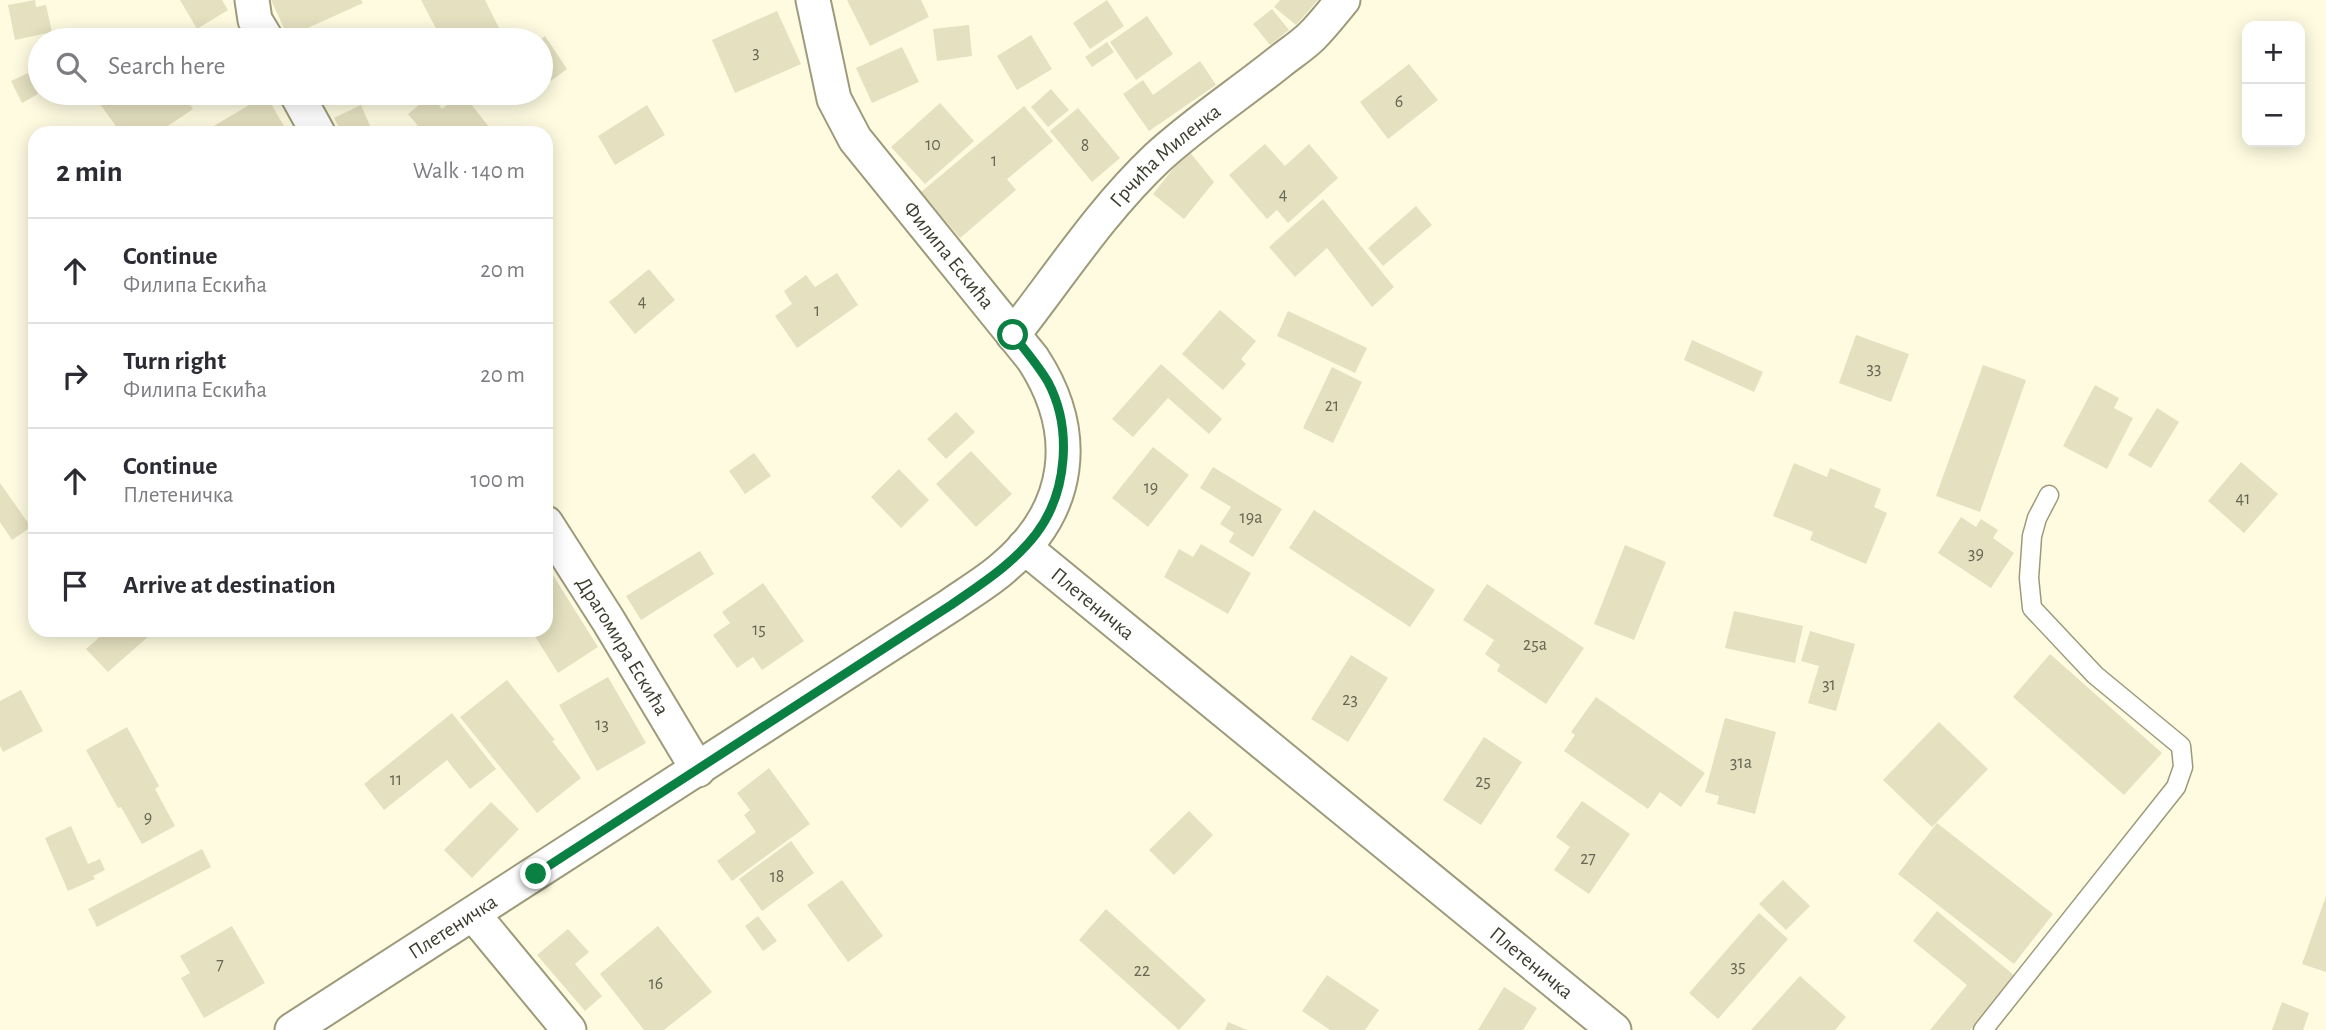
<!DOCTYPE html>
<html lang="en">
<head>
<meta charset="utf-8">
<style>
  body { margin:0; font-family:"Alegreya Sans",sans-serif; background:#f2f2f3; color:#2b2b33 }
  .controls { position:absolute; right:21px; top:21px; display:grid; overflow:hidden; border-radius:14px; box-shadow:0 4px 18px #0003 }
  .controls button { width:63px; height:63px; display:grid; place-items:center; padding:0; border:0; border-bottom:2px solid #e1e1e2; background:#fff; color:#2b2b33; font:35px sans-serif }
  .stop { position:absolute; width:21px; height:21px; margin:-16px; border:5px solid #0b8043; border-radius:50%; background:#fff }
  .stop.end { background:#0b8043; border-color:#fff; box-shadow:0 2px 7px #0008 }
  .list { margin:0; padding:0; list-style:none }
  h2 { display:flex; justify-content:space-between; align-items:center; height:91px; margin:0; padding:0 28px; font-size:30px }
  h2 small { font-size:23px; font-weight:400; color:#7c7c81 }
  .list li { display:grid; grid-template-columns:46px 1fr auto; gap:21px; align-items:center; box-sizing:border-box; height:105px; padding:0 28px; border-top:2px solid #e1e1e2 }
  .list b { display:block; font-size:26px; white-space:nowrap }
  .list p { margin:0; font-size:23px; white-space:nowrap; color:#7c7c81 }
  .list em { font-size:23px; font-style:normal; color:#7c7c81 }
  .icon { flex:none; width:38px; height:38px; fill:none; stroke:currentColor; stroke-width:2; stroke-linecap:round; stroke-linejoin:round }
  .map { position:relative; flex:none; width:2326px; height:1030px; overflow:hidden }
  .search { position:absolute; background:#fff; box-shadow:0 4px 18px #0003; left:28px; top:28px; width:525px; height:77px; display:flex; align-items:center; gap:18px; box-sizing:border-box; padding:0 24px; border-radius:38px; color:#7c7c81; font-size:26px }
  .panel { position:absolute; background:#fff; box-shadow:0 4px 18px #0003; left:28px; top:126px; width:525px; height:511px; border-radius:21px }
  .map>svg:first-child { display:block }
  .building { fill:#e4e0c0 }
  .lines { fill:none; stroke-linecap:round; stroke-linejoin:round }
  .lane-casing { stroke:#9d9a7b; stroke-width:21 }
  .street-casing { stroke:#9d9a7b; stroke-width:37 }
  .lane { stroke:#fff; stroke-width:18 }
  .street { stroke:#fff; stroke-width:33 }
  .route { stroke:#0b8043; stroke-width:9 }
  .labels { text-anchor:middle; stroke-width:6; stroke-linejoin:round; paint-order:stroke }
  .number-label { font-size:18px; fill:#676553 }
  .street-label { font-size:21px; fill:#3d3c2f; stroke:#fff }
</style>
</head>
<body>
<div class="map">
<svg width="2326" height="1030" viewBox="0 0 2326 1030">
  <rect width="100%" height="100%" fill="#fefbe1"/>
  <path class="building" d="M35,0L36,7L46,5L52,32L15,40L8,5Z
    M180,0H222L228,10L197,29Z
    M271,0H361L363,3L288,37Z
    M421,0H485L499,28L475,40H442Z
    M847,0H921L929,17L870,46Z
    M1107,0L1124,26L1090,49L1073,23Z
    M1280,0H1318L1296,25L1274,7Z
    M1272,9L1289,30L1270,45L1253,24Z
    M777,11L801,64L735,93L712,40Z
    M1147,16L1173,54L1136,80L1110,42Z
    M969,25L972,56L937,61L933,29Z
    M1031,35L1052,69L1017,90L997,56Z
    M545,36L567,69L541,88V39Z
    M1107,42L1114,52L1092,67L1085,57Z
    M902,47L919,82L872,103L856,68Z
    M1200,61L1216,85L1149,131L1123,94L1143,80L1153,95Z
    M1409,64L1438,100L1388,139L1360,102Z
    M28,73L38,94L22,103L11,81Z
    M1051,89L1069,110L1048,127L1031,107Z
    M92,93H181L193,109L165,128L168,133H121Z
    M462,93L494,133H424L408,114L431,95L442,109Z
    M266,95L288,133H202Z
    M940,103L974,141L925,184L891,147Z
    M361,105L371,128L361,133H342L334,118Z
    M647,105L665,135L615,165L598,136Z
    M1024,106L1053,141L1007,179L1016,190L960,238L921,192Z
    M1078,108L1120,158L1092,182L1050,131Z
    M1265,144L1285,166L1309,144L1338,178L1288,223L1277,210L1267,219L1229,175Z
    M1188,150L1214,182L1184,219L1153,194Z
    M1323,199L1394,287L1372,307L1327,248L1295,277L1269,247Z
    M1416,206L1432,225L1383,266L1368,248Z
    M649,269L675,300L635,334L609,302Z
    M837,273L858,305L797,348L775,316L792,304L784,291L806,275L815,287Z
    M1220,310L1256,341L1241,359L1246,364L1223,390L1182,354Z
    M1288,311L1367,348L1355,373L1277,336Z
    M1856,335L1909,354L1891,402L1839,383Z
    M1692,340L1763,372L1754,392L1684,360Z
    M1161,364L1222,419L1209,434L1168,398L1133,437L1112,419Z
    M1983,365L2026,380L1980,512L1936,496Z
    M1332,367L1362,382L1333,443L1303,428Z
    M2095,385L2119,398L2114,408L2133,418L2107,469L2063,446Z
    M2157,408L2179,422L2151,468L2128,455Z
    M956,412L975,432L946,459L927,439Z
    M1153,447L1189,475L1148,527L1112,498Z
    M971,451L1012,494L976,527L936,484Z
    M754,453L771,476L745,494L729,471Z
    M2241,462L2278,494L2244,533L2208,501Z
    M1794,463L1827,477L1830,468L1881,489L1874,507L1887,513L1866,564L1810,540L1813,532L1773,516Z
    M1213,467L1282,509L1253,557L1229,542L1234,533L1220,524L1231,507L1200,488Z
    M899,469L929,500L901,528L871,497Z
    M0,483L31,527L12,540L0,522Z
    M1314,510L1435,590L1410,627L1289,548Z
    M1961,517L1976,527L1981,519L1998,530L1993,538L2014,553L1991,588L1938,553Z
    M1201,544L1251,573L1228,614L1164,577L1179,549L1193,557Z
    M1625,545L1666,562L1634,640L1594,624Z
    M700,551L714,574L641,620L626,596Z
    M546,564L598,647L558,673L531,630H546Z
    M763,583L804,641L762,670L753,657L737,668L713,635L730,623L722,612Z
    M1487,584L1584,648L1546,704L1497,671L1500,665L1485,654L1494,640L1463,620Z
    M1734,611L1803,626L1795,663L1725,648Z
    M99,630H145L150,635L108,672L86,649L103,634Z
    M1810,631L1855,644L1836,711L1808,703L1819,666L1801,661Z
    M2050,654L2162,753L2124,795L2013,697Z
    M1351,655L1388,678L1348,742L1311,719Z
    M608,677L646,743L597,771L559,705Z
    M507,680L555,740L552,741L581,778L537,813L460,717Z
    M21,690L43,731L3,752L0,746V701Z
    M1596,697L1705,773L1681,807L1660,792L1648,809L1564,751L1575,735L1571,732Z
    M452,713L496,769L470,789L447,760L384,810L364,784Z
    M1725,718L1776,732L1755,814L1717,804L1719,796L1705,792Z
    M1939,722L1988,769L1932,827L1883,780Z
    M127,727L159,786L155,789L175,826L142,844L121,807L118,808L86,750Z
    M1484,737L1522,762L1481,825L1443,800Z
    M769,768L810,824L732,881L717,861L756,832L744,815L750,810L737,793Z
    M1582,801L1630,834L1589,894L1554,870L1570,847L1556,837Z
    M491,802L519,829L472,878L444,850Z
    M1189,811L1213,835L1174,875L1149,850Z
    M1937,823L2053,914L2014,964L1898,874Z
    M71,826L88,864L100,859L105,870L93,876L95,879L68,891L45,838Z
    M791,841L814,873L762,911L739,879Z
    M202,849L211,867L97,927L88,909Z
    M842,880L883,936L848,962L807,905Z
    M1783,880L1810,906L1786,930L1759,904Z
    M2326,896V972L2302,964Z
    M1106,909L1206,1000L1179,1030L1079,940Z
    M1937,911L2015,976L1970,1030H1930L1967,985L1913,941Z
    M1759,913L1788,939L1718,1019L1689,993Z
    M758,916L777,941L763,951L745,926Z
    M232,926L265,983L204,1018L181,978L190,973L180,956Z
    M658,926L712,992L664,1030H644L600,974Z
    M568,929L589,952L575,964L602,996L585,1011L537,955Z
    M1327,975L1379,1010L1365,1030H1330L1302,1011Z
    M1800,976L1846,1017L1835,1030H1751Z
    M1504,987L1537,1008L1523,1030H1478Z
    M2282,1002L2309,1013L2303,1030H2272Z
    M1228,1022L1247,1030H1225Z"/>
  <g class="lines">
    <g class="lane-casing">
      <path id="lane" d="M1983,1030L2176,787L2183,767L2181,746L2095,675L2032,608L2029,578L2032,536L2037,518L2049,495"/>
    </g>
    <g class="street-casing">
      <g id="street">
        <path d="M252,0L255,20L267,40"/>
        <path d="M296,93L318,133"/>
        <path id="s1" d="M1013,335C1060,275 1101,211 1157,158C1195,123 1238,95 1278,63C1289,54 1302,46 1312,36C1323,25 1333,12 1343,0"/>
        <path id="s2" d="M546,523L608,620L698,770"/>
        <path id="s3" d="M1024,547L1614,1030"/>
        <path d="M473,914L569,1030"/>
        <path id="s4" d="M292,1030L951,605C968,593 987,582 1003,568C1072,510 1081,433 1033,359L855,139L834,99L813,0"/>
      </g>
    </g>
    <use href="#lane" class="lane"/>
    <use href="#street" class="street"/>
  </g>
  <g class="lines">
    <path class="route" d="M536,874L951,605C981,584 1013,564 1036,534C1068,492 1072,427 1048,382C1038,365 1025,350 1013,335"/>
  </g>
  <g class="labels">
    <g class="number-label">
      <text x="756" y="58">3</text>
      <text x="1399" y="107">6</text>
      <text x="933" y="150">10</text>
      <text x="1085" y="151">8</text>
      <text x="994" y="166">1</text>
      <text x="1283" y="200">4</text>
      <text x="642" y="307">4</text>
      <text x="817" y="316">1</text>
      <text x="1874" y="374">33</text>
      <text x="1332" y="411">21</text>
      <text x="1151" y="493">19</text>
      <text x="2243" y="504">41</text>
      <text x="1251" y="523">19a</text>
      <text x="1976" y="559">39</text>
      <text x="759" y="635">15</text>
      <text x="1535" y="650">25a</text>
      <text x="1829" y="690">31</text>
      <text x="1350" y="705">23</text>
      <text x="602" y="730">13</text>
      <text x="1741" y="768">31a</text>
      <text x="396" y="785">11</text>
      <text x="1483" y="787">25</text>
      <text x="148" y="823">9</text>
      <text x="1588" y="864">27</text>
      <text x="777" y="882">18</text>
      <text x="220" y="970">7</text>
      <text x="1738" y="972">35</text>
      <text x="1142" y="976">22</text>
      <text x="656" y="989">16</text>
    </g>
    <g class="street-label">
      <text dy="7" stroke="none"><textPath href="#s1" startOffset="236">Грчића Миленка</textPath></text>
      <text transform="translate(949 255) rotate(51)" y="7">Филипа Ескића</text>
      <text dy="7" stroke="none"><textPath href="#s3" startOffset="89">Плетеничка</textPath></text>
      <text dy="7" stroke="none"><textPath href="#s2" startOffset="145">Драгомира Ескића</textPath></text>
      <text dy="7" stroke="none"><textPath href="#s4" startOffset="191">Плетеничка</textPath></text>
      <text dy="7" stroke="none"><textPath href="#s3" startOffset="656">Плетеничка</textPath></text>
    </g>
  </g>
</svg>
<div class="controls">
<button>+</button>
<button>−</button>
</div>
<div class="stop" style="left:1013px;top:335px"></div>
<div class="stop end" style="left:536px;top:874px"></div>
<div class="search"><svg class="icon" aria-label="search" viewBox="0 0 24 24"><circle cx="10" cy="10" r="6"/><path d="M15 15l6 6"/></svg>Search here</div>
<section class="panel">
<h2>2 min<small>Walk · 140 m</small></h2>
<ul class="list">
<li><svg class="icon" aria-label="ahead" viewBox="0 0 24 24"><path d="M12 20V5M6 11l6-6 6 6"/></svg><div><b>Continue</b><p>Филипа Ескића</p></div><em>20 m</em></li>
<li><svg class="icon" aria-label="right" viewBox="0 0 24 24"><path d="M7 20v-9h11M14 6l5 5-5 5"/></svg><div><b>Turn right</b><p>Филипа Ескића</p></div><em>20 m</em></li>
<li><svg class="icon" aria-label="ahead" viewBox="0 0 24 24"><path d="M12 20V5M6 11l6-6 6 6"/></svg><div><b>Continue</b><p>Плетеничка</p></div><em>100 m</em></li>
<li><svg class="icon" aria-label="arrive" viewBox="0 0 24 24"><path d="M6 21V4h12l-3 4 3 4H6"/></svg><div><b>Arrive at destination</b></div></li>
</ul>
</section>
</div>
</body>
</html>
